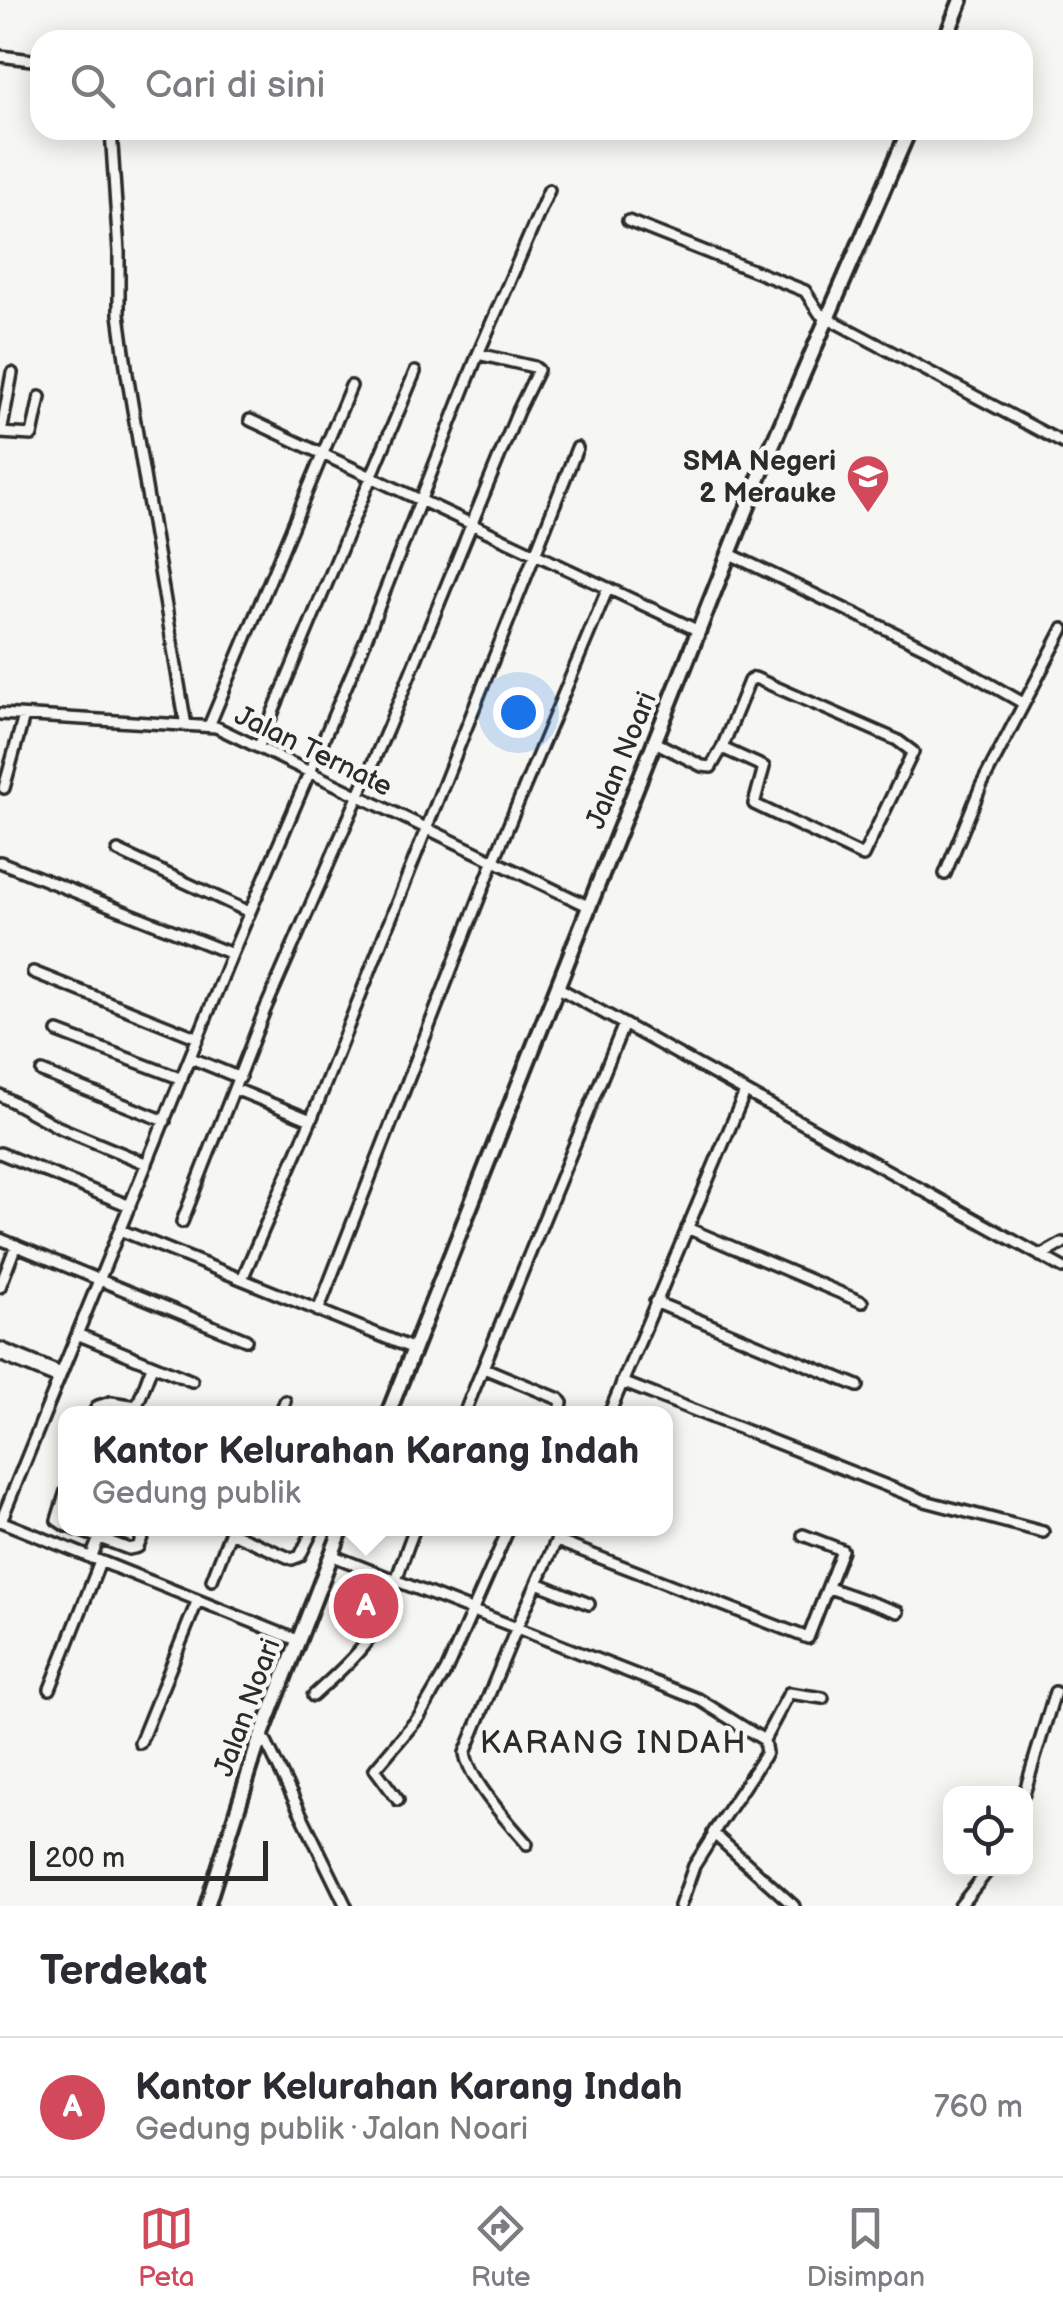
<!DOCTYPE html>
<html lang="id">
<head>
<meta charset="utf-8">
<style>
  body { margin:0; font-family:"Balsamiq Sans",sans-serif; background:#f7f7f7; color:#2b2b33 }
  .controls { position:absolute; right:30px; bottom:30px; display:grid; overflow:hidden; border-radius:20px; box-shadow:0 5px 25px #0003 }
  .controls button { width:90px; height:90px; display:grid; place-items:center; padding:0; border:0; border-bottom:2px solid #e1e1e2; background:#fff; color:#2b2b33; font:50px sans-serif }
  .scale { position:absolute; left:30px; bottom:25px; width:238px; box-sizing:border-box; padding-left:10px; border:5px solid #2b2b2b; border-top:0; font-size:28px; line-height:35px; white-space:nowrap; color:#2b2b2b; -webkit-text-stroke:8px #f6f6f2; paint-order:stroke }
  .you { position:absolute; left:518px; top:712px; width:35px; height:35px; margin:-25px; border:8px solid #fff; border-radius:50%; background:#1a73e8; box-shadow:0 0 0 15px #1a73e833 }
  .badge { display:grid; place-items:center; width:65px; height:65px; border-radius:50%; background:#d1495b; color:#fff; font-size:32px; font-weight:700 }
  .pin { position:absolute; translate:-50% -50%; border:5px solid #fff; box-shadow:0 2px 10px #0006 }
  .popup { position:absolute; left:58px; top:1406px; width:615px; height:130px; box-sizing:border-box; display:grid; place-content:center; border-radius:20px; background:#fff; filter:drop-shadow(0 2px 8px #0005); font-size:32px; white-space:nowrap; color:#7c7c81 }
  .popup b { font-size:38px; color:#2b2b33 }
  .popup::after { content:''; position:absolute; left:50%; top:100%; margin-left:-20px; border:20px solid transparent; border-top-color:#fff }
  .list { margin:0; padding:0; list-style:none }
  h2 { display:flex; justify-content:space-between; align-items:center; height:130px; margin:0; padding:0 40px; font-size:42px }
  h2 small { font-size:32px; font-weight:400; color:#7c7c81 }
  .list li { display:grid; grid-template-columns:65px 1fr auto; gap:30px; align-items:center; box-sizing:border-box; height:140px; padding:0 40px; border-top:2px solid #e1e1e2 }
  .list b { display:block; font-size:38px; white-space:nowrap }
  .list p { margin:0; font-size:32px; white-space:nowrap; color:#7c7c81 }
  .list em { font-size:32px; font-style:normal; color:#7c7c81 }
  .icon { flex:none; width:55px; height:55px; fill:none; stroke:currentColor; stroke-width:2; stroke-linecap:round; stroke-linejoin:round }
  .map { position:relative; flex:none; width:1063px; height:1906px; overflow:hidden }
  .search { position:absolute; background:#fff; box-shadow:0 5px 25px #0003; left:30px; right:30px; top:30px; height:110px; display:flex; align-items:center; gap:25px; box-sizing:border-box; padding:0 35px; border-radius:30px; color:#7c7c81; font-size:38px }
  .sheet { height:270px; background:#fff }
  nav { display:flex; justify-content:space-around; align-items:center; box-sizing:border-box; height:140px; border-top:2px solid #e1e1e2; background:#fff; font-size:28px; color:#7c7c81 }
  nav a { display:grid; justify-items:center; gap:5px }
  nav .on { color:#d1495b }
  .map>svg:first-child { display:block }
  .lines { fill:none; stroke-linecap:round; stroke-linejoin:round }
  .street-casing { stroke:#2b2b2b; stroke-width:16 }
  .secondary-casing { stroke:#2b2b2b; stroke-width:20 }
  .street { stroke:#f6f6f2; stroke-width:9 }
  .secondary { stroke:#f6f6f2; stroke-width:12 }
  .labels { text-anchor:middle; stroke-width:9; stroke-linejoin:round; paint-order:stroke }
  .poi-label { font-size:28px; font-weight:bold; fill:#2b2b2b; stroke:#f6f6f2; text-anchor:end }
  .street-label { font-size:28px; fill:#2b2b2b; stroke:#f6f6f2 }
  .quarter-label { font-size:32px; letter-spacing:2.5px; fill:#2b2b2b; stroke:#f6f6f2 }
</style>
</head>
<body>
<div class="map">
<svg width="1063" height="1906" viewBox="0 0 1063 1906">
  <rect width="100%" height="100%" fill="#f6f6f2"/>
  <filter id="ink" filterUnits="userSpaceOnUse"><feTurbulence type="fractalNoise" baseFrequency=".01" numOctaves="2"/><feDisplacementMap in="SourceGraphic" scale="20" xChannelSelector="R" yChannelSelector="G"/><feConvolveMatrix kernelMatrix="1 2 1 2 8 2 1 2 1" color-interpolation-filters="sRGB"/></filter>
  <g filter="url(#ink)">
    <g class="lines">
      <g class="street-casing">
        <path id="street" d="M0,56L40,61
          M111,130L119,252V314L127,374L186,726
          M628,221L805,291L820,314L1063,443
          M250,420L699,631
          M0,433L32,435L40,397
          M1,433L12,373
          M730,554L930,650L1023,703
          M0,714L216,727L588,906
          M209,726L351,386
          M653,741L702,766L711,767L722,748L749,681L755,678L897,740L913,752L863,856L754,804L764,767L722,748
          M259,746L415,372
          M4,788L24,716
          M118,851L249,912
          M0,862L232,954
          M945,874L981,786L1063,629
          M33,972L198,1038
          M557,987L1063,1268
          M58,1032L182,1079
          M191,1058L240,1078
          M42,1072L165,1121
          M235,1089L311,1120
          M0,1095L58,1127L147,1164
          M0,1153L130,1206
          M182,1222L264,1012L388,728L518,411L538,370L534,367L478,354
          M687,1228L862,1302
          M120,1230L414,1349
          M0,1239L246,1340
          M1040,1256L1063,1243
          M242,1279L311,1120L577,448
          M0,1287L16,1245
          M655,1302L858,1386
          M318,1311L494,860L608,588
          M77,1334L192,1381
          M0,1348L61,1373
          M0,1355L59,1379
          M484,1368L559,1399L562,1403L559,1414
          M622,1382L925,1501L1043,1532
          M137,1406L152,1366
          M93,1414L98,1406L111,1402L137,1406L140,1414
          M280,1414L285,1401
          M464,1414L624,1024
          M609,1414L745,1092
          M66,1491L57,1520L66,1526
          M0,1521L297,1640
          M1,1521L232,954L362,649L478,354L549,190
          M73,1528L129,1549L138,1547L146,1528
          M230,1532L292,1559L300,1556L314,1528
          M557,1541L808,1638L842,1550L803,1535
          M331,1555L700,1700L764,1740L766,1753L713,1833L794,1906
          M91,1558L103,1528
          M212,1580L232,1528
          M537,1583L589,1604
          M829,1588L898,1612
          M50,1689L100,1562
          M313,1696C330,1680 349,1664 364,1645C389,1614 399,1566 415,1528
          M262,1734L346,1906
          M764,1740L789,1693L823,1698
          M140,1743L197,1602
          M1024,1794L1055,1692
          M398,1800L375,1769L419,1717L446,1671L509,1528
          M527,1844C509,1823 469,1780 465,1753L517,1627L562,1528
          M680,1906L694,1866L713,1836
          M960,1906L990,1868"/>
      </g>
      <g class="secondary-casing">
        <path id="secondary" d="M945,40L961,0
          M388,1414L771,448L909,130
          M207,1906L256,1750L342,1528"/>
      </g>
      <use href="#street" class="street"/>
      <use href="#secondary" class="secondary"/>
    </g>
  </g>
  <defs>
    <g id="school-pin" transform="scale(2.25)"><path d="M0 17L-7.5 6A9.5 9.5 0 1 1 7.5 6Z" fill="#d1495b" stroke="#f6f6f2"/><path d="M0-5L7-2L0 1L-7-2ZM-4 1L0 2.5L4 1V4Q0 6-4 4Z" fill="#fff"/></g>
  </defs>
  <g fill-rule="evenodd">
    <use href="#school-pin" x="868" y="476"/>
  </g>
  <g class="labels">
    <g class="poi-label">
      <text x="836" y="470">SMA Negeri<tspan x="836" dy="32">2 Merauke</tspan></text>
    </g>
    <g class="street-label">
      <text transform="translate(314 750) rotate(26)" y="10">Jalan Ternate</text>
      <text transform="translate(620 760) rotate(-68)" y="10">Jalan Noari</text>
      <text transform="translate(246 1707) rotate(-70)" y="10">Jalan Noari</text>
    </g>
    <g class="quarter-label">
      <text x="614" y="1753">KARANG INDAH</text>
    </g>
  </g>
</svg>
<div class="controls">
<button><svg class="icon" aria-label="locate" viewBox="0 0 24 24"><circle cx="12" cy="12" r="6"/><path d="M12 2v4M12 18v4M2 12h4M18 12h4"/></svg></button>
</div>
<div class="scale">200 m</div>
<div class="you"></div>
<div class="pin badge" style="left:366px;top:1606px">A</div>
<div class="popup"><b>Kantor Kelurahan Karang Indah</b>Gedung publik</div>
<div class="search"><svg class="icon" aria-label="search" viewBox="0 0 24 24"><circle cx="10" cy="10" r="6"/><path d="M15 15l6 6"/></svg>Cari di sini</div>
</div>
<section class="sheet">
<h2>Terdekat<small></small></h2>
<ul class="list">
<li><span class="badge">A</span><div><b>Kantor Kelurahan Karang Indah</b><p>Gedung publik · Jalan Noari</p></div><em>760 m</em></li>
</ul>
</section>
<nav>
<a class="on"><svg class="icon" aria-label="map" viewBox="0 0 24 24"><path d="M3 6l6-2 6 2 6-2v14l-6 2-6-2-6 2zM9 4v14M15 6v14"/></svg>Peta</a>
<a><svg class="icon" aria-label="directions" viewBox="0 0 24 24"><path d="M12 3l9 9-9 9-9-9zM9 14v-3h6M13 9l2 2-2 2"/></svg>Rute</a>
<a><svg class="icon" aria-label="saved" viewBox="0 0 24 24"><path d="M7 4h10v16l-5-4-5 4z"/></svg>Disimpan</a>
</nav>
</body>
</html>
